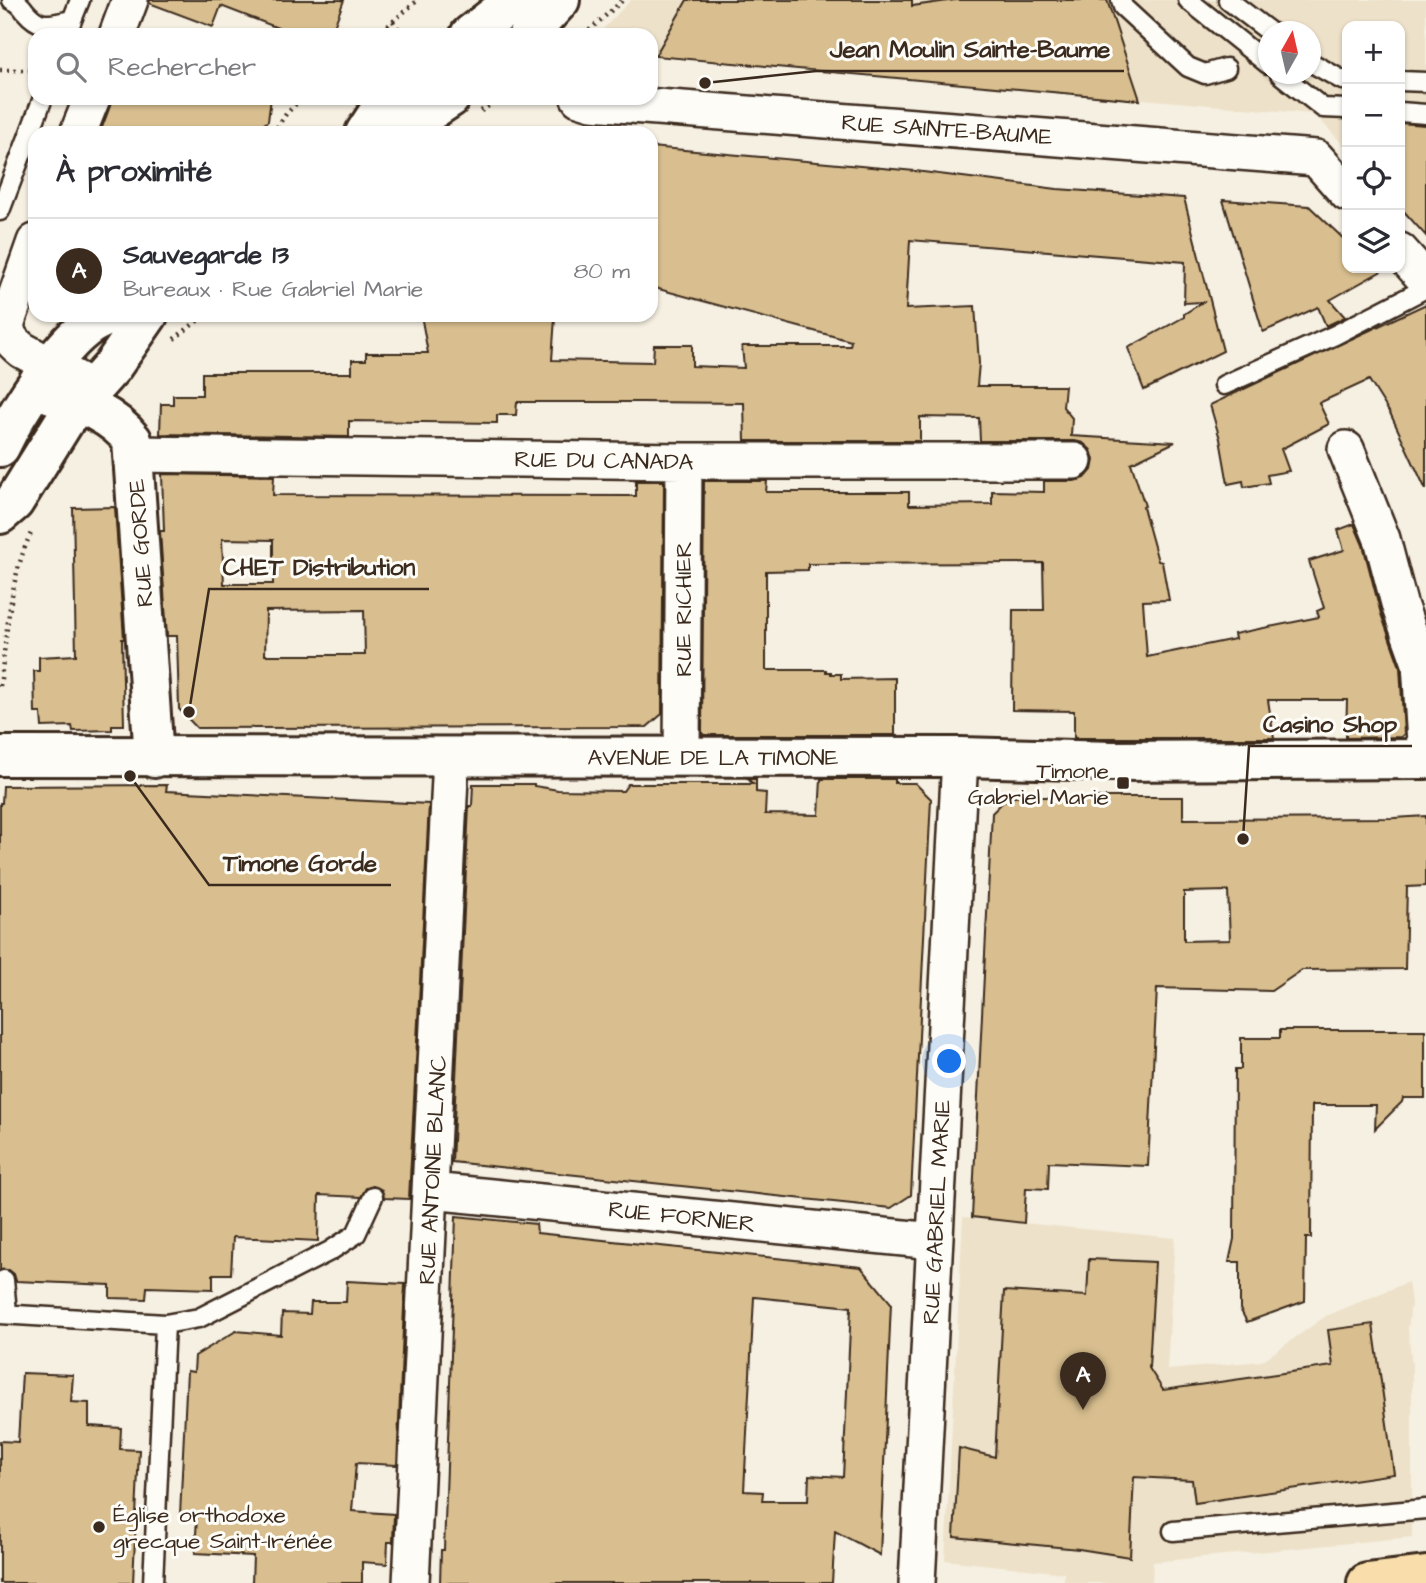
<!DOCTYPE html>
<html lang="fr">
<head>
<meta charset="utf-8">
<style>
  body { margin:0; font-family:"Architects Daughter",sans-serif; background:#f7f7f7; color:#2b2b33 }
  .controls { position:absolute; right:21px; top:21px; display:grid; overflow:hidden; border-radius:14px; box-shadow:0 2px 5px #0004 }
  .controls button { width:63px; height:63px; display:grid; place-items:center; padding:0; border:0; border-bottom:2px solid #e1e1e2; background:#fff; color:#2b2b33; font:35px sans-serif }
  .compass { position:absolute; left:1258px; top:21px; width:63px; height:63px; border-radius:50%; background:#fff; box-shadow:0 2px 5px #0004; rotate:8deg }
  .you { position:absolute; left:950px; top:1062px; width:24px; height:24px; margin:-18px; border:5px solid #fff; border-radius:50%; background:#1a73e8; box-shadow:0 0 0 10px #1a73e833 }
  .badge { display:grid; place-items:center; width:46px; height:46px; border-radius:50%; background:#3b2a1e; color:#fff; font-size:23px; font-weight:700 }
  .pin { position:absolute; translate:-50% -58px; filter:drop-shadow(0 2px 4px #0008) }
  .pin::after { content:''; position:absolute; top:37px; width:24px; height:21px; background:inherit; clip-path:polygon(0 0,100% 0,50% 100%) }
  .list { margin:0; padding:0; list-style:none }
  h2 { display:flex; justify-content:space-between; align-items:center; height:91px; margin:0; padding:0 28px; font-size:30px }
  h2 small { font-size:23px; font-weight:400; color:#7c7c81 }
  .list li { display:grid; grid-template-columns:46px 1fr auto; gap:21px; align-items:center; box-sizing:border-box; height:105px; padding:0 28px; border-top:2px solid #e1e1e2 }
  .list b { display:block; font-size:26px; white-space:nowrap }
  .list p { margin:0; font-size:23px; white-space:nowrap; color:#7c7c81 }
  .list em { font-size:23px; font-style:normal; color:#7c7c81 }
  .icon { flex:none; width:38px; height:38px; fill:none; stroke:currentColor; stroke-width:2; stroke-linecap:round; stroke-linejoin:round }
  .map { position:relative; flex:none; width:1426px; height:1583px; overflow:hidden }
  .search { position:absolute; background:#fff; box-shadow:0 2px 5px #0004; left:28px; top:28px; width:630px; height:77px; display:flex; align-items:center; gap:18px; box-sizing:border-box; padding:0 24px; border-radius:21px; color:#7c7c81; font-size:26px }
  .panel { position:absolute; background:#fff; box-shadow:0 2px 5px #0004; left:28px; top:126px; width:630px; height:196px; border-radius:21px }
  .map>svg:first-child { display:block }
  .built { fill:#ede1c9; fill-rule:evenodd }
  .building { fill:#d9bf8f; stroke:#3b2a1e; stroke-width:2; fill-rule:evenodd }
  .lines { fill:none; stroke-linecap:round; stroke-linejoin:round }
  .lane-casing { stroke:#3b2a1e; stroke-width:23 }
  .street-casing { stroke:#3b2a1e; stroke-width:40 }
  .secondary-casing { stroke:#3b2a1e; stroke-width:44 }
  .highway-casing { stroke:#3b2a1e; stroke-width:44 }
  .path { stroke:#3b2a1e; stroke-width:4.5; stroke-dasharray:2 5; stroke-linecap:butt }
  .lane { stroke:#fdfcf7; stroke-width:18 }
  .street { stroke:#fdfcf7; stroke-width:35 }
  .secondary { stroke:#fdfcf7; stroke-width:38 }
  .highway { stroke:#f9deab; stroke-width:38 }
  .poi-dot { fill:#3b2a1e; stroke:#fdfcf7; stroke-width:2.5 }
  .labels { text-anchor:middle; stroke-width:6; stroke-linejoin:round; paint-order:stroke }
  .street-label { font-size:23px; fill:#3b2a1e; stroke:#fdfcf7 }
  .poi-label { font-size:23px; fill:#3b2a1e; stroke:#fdfcf7; text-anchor:end }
  .leader { fill:none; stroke:#3b2a1e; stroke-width:2.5 }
  .callout-dot { fill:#3b2a1e; stroke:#fdfcf7; stroke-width:2.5 }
  .callout-label { font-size:24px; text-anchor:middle; font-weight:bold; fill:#3b2a1e; stroke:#fdfcf7; stroke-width:6; stroke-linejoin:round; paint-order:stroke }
</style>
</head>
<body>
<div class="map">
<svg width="1426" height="1583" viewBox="0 0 1426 1583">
  <rect width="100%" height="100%" fill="#f6f0e2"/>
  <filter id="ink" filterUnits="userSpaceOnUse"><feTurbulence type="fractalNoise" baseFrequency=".0143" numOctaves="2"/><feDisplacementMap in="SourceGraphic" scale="14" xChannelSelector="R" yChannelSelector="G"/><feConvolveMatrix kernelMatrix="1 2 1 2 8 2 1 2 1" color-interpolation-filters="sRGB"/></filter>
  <g filter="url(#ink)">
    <path class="built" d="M631,0H1426V236L1400,207V26H1347V149L1323,123L1312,114L656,56V54L651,53V35H603L601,31ZM1268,32H1310V74H1268Z
      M963,1217L1175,1238L1167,1370L1262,1361L1326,1316L1408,1282L1411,1303L1408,1330L1412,1365V1537L1153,1562L1152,1583H1077L1064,1581V1573L945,1560Z"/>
    <path class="building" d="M150,0H344L331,35H296L221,6L213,27L149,3Z
      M687,0H912V6L955,0H1107L1140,100L655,56Z
      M113,98H271L268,121L253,133H100Z
      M1400,123L1426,125V236L1400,207Z
      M651,147L915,171L1057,189L1184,198L1223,351L1144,390L1128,348L1184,317V314L1203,302L1184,303L1185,262L910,240L906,309L975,306L979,363L977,386H1065L1063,407L1072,418L1071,436L1175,442L1131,463L1145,506L1143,507L1158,561L1162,562L1169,600L1143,601L1147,657L1235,639L1234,634L1319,617L1317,611L1324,608L1309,561L1344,550L1338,530L1354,524L1363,545L1381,614L1400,667L1404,734L1401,737L1346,738L1347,700H1268L1274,738H1074V711L1012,710L1013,610H1044L1043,563L808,564V570L766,571V670H826V672H831V674H841V679L895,678V735H704L702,733L704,481H767L766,492H909V505L992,504V491L1044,492V481H1074L1085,478L1092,470L1094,460L1091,450L1083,443L1075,441H980L979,418L920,417V441H745L744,403L642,402H517L516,415H497V423L349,421V437L160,434L161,404H173V395H202V373H352V360H366V353H428L421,315L555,318L552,360L653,362L654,345H692V366L744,368L742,346H850L851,341L651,287V264L653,263L657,226L651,225Z
      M1223,200L1309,206L1347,242V268H1387L1330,300L1345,317L1326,326L1318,307L1263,332Z
      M1426,304V490L1391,415L1369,380L1319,403L1329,424L1281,449L1289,471L1267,475L1269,483L1244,487L1243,481L1228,484L1220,439L1210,405Z
      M162,474L274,476L273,495L636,496V481H664L662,714L647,727L197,728L179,709L177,636H167L160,531H164ZM222,539L273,540V584H224ZM364,610L365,655H265L266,611Z
      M115,507L124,639H122L124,725H112V730L73,731L72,726L42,727L41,713H35L34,671H39V657L76,655L73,508Z
      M748,779H756V792L766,793L765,814L819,815L821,779H895V783H915L931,799L911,1195L891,1208L452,1162L469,806H472L473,784H534V786L558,790L623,791L628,784H753Z
      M167,785L166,791L429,804L409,1199L384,1198L382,1190L373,1186L366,1188L361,1197L319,1195L318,1241L233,1237L231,1274H213V1289L147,1287L146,1299L110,1298V1285L16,1281L14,1274L9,1270H0V803H2L3,786Z
      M1008,797H1183V819L1394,818L1426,816V886L1407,887L1405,969L1302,970L1271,991L1157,988L1148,1166L1049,1162L1048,1189L1026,1188L1024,1223L972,1217L992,813ZM1228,891L1230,940L1184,941V892Z
      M1280,1030H1425V1098H1403L1402,1102L1375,1129L1376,1105H1312L1311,1238H1306L1305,1301L1247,1322L1240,1309V1262H1229L1234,1239L1235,1069H1241V1038H1280Z
      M456,1216L536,1224L537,1233L861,1267L891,1303L880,1555L835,1531L832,1583H440L441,1550H444ZM754,1297L851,1307L843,1477L809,1475L808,1501H762L763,1492L744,1491Z
      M1089,1259L1155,1262L1149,1368L1163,1390L1333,1366L1328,1330L1373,1324L1394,1474L1195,1503L1192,1480L1134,1477L1130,1557L1079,1549L954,1537L959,1448L995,1457L1004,1291L1087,1296Z
      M347,1281L405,1284L397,1465L356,1463L352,1511L394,1514L393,1542H388L387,1564L362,1562V1583H252L253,1556L195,1553L197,1516L180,1515L187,1371L194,1372L195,1356L236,1331L281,1335L282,1313L310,1314L311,1302H346Z
      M22,1373L73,1375L71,1402L89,1403V1426L121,1428L120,1449L139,1450L133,1583H0V1441L18,1442Z"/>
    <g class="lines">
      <g class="lane-casing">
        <path id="lane" d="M12,0C18,2 21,5 25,11C41,30 50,24 72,20
          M1121,0L1123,7L1188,67L1205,74L1226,68
          M1188,0L1268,64
          M1228,0L1270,32
          M66,35L80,0
          M1310,62L1342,80H1347
          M1280,74L1323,108L1347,109
          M1400,81L1426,82
          M1400,112L1426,114
          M0,211L43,98
          M1224,385L1335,335L1426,288
          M4,1280L7,1312
          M0,1314L165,1324L199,1318L330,1251L356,1234L373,1197
          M1173,1531L1426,1509
          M153,1583L165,1324"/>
      </g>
      <g class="street-casing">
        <path id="street" d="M117,35L130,0
          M579,98L592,102L1316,158L1347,193
          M78,133L92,98
          M35,242L7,322C6,336 11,341 22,350L93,388
          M1400,251L1426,280
          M1346,449L1382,539L1400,607L1420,663L1426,759
          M134,454L684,461H1074
          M682,757L684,461
          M431,1191L934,1241
          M411,1583L451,757
          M917,1583L960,757"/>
      </g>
      <g class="secondary-casing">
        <path id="secondary" d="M470,35L515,0
          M528,35L560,0
          M365,133L376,116L393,98
          M397,133L450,98
          M35,388C71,402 107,408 132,440L154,758
          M0,447C17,411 58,347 90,325C96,321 104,318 110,315
          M0,514L14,502L67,417L112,367L148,315
          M0,756L960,757L1113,761L1426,759"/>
      </g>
      <g class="highway-casing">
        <path id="highway" d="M1367,1583L1426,1576"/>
      </g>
      <path class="path" d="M393,21L403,35
        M377,35L418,0
        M584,35L623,0
        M0,70H35
        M481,111L501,98
        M273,133L286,114L302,98
        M174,339L205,315
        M0,686C7,635 9,580 31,533"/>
      <use href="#lane" class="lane"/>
      <use href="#street" class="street"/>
      <use href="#secondary" class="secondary"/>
      <use href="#highway" class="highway"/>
    </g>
  </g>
  <g class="poi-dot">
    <rect x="1116" y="776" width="14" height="14" rx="3.5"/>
    <circle cx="99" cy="1527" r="7"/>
  </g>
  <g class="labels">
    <g class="street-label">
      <text transform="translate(947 129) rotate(4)" y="8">RUE SAINTE-BAUME</text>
      <text transform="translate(604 460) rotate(1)" y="8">RUE DU CANADA</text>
      <text transform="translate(140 543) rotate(-94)" y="8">RUE GORDE</text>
      <text transform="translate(683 609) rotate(-90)" y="8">RUE RICHIER</text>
      <text x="713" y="765">AVENUE DE LA TIMONE</text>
      <text transform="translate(432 1170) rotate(-87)" y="8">RUE ANTOINE BLANC</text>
      <text transform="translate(936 1212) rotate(-87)" y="8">RUE GABRIEL MARIE</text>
      <text transform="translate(682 1216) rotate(6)" y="8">RUE FORNIER</text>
    </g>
    <g class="poi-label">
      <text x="1109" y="778">Timone<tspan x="1109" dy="26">Gabriel Marie</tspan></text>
      <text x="113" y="1522" text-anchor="start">Église orthodoxe<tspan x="113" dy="26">grecque Saint-Irénée</tspan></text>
    </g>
  </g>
  <path class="leader" d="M705 83L816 71H1124M189 712L209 589H429M1243 839L1249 746H1412M130 776L209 885H391"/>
  <g class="callout-dot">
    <circle cx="705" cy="83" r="7"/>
    <circle cx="189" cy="712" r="7"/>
    <circle cx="1243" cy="839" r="7"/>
    <circle cx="130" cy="776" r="7"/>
  </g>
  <g class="callout-label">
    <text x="970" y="57">Jean Moulin Sainte-Baume</text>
    <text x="319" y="575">CHET Distribution</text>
    <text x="1330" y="732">Casino Shop</text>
    <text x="300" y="871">Timone Gorde</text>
  </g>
</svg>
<div class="controls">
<button>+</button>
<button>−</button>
<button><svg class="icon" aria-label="locate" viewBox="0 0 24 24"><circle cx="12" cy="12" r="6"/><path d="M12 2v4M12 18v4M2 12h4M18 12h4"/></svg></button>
<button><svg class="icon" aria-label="layers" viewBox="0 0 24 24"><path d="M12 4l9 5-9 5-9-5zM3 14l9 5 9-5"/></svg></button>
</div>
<svg class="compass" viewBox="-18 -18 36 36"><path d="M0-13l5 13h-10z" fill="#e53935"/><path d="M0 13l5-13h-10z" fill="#7c7c81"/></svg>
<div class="you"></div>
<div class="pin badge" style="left:1083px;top:1410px">A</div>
<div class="search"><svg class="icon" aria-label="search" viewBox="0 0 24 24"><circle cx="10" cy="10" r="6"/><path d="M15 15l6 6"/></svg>Rechercher</div>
<section class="panel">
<h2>À proximité<small></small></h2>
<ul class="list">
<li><span class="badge">A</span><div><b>Sauvegarde 13</b><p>Bureaux · Rue Gabriel Marie</p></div><em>80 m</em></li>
</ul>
</section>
</div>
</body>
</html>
